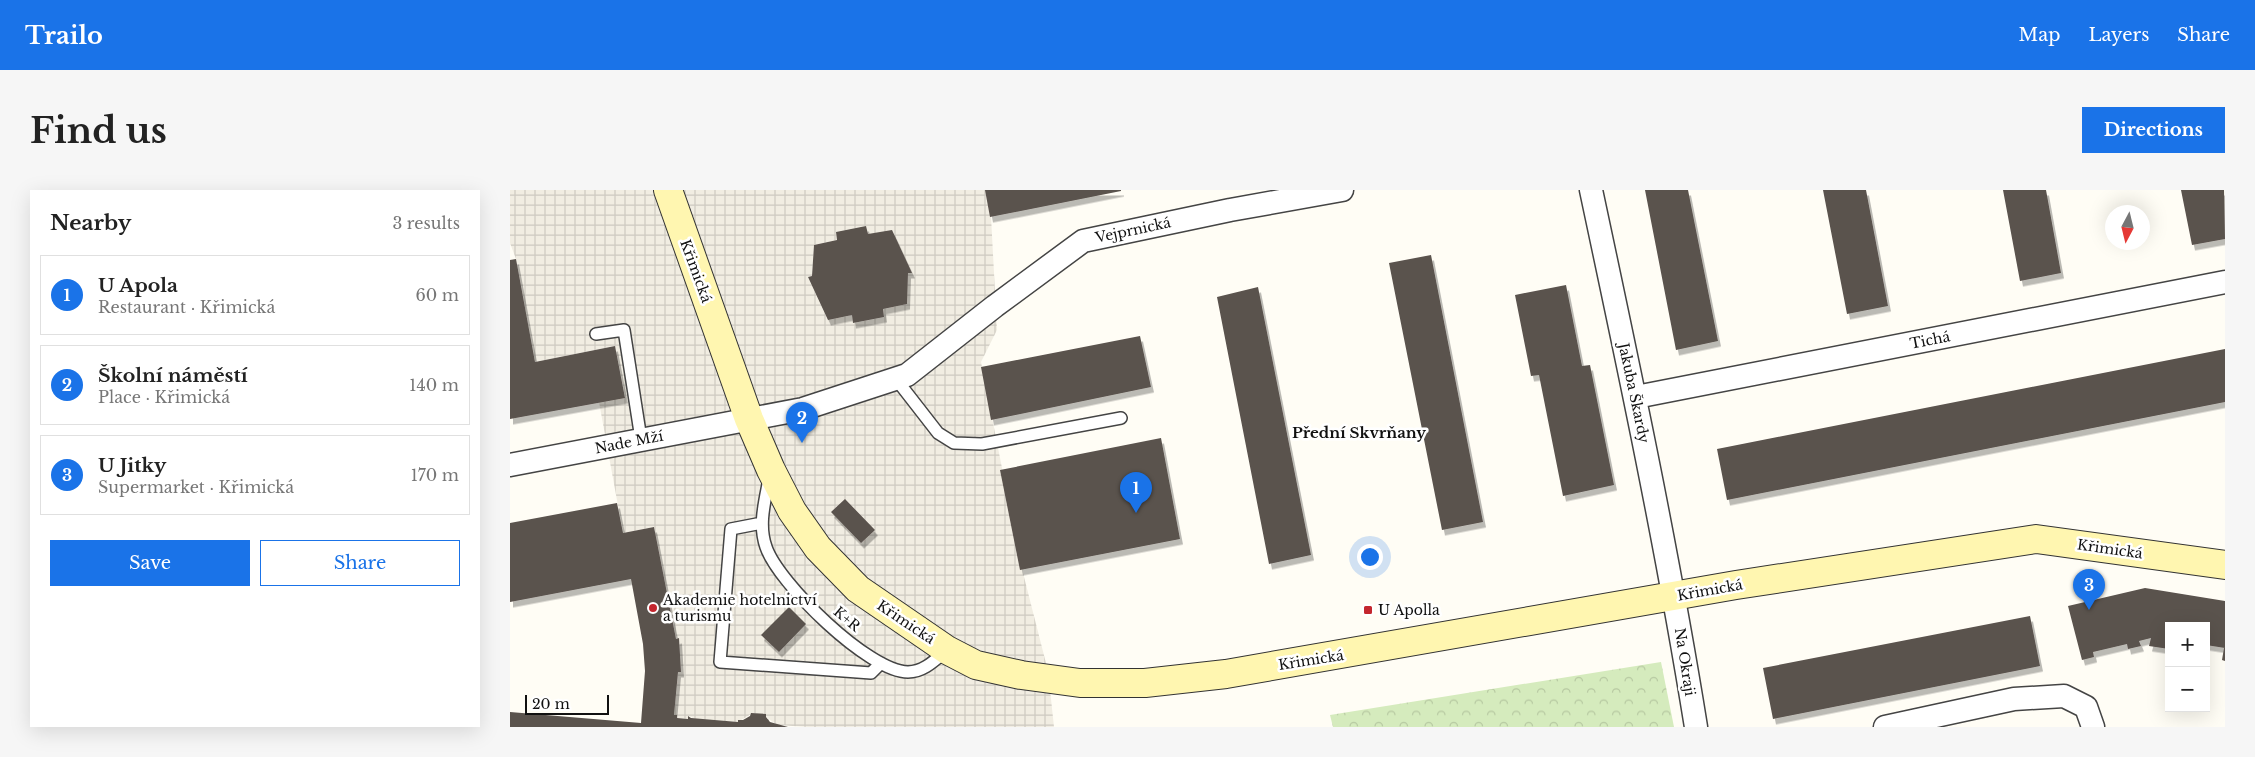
<!DOCTYPE html>
<html lang="en">
<head>
<meta charset="utf-8">
<style>
  body { margin:0; font-family:"Libre Baskerville",serif; background:#f6f6f6; color:#222 }
  .controls { position:absolute; right:15px; bottom:15px; display:grid; overflow:hidden; border-radius:0px; box-shadow:0 5px 20px #0002 }
  .controls button { width:45px; height:45px; display:grid; place-items:center; padding:0; border:0; border-bottom:1px solid #e0e0e0; background:#fff; color:#222; font:25px sans-serif }
  .compass { position:absolute; left:1595px; top:15px; width:45px; height:45px; border-radius:50%; background:#fff; box-shadow:0 5px 20px #0002; rotate:187deg }
  .scale { position:absolute; left:15px; bottom:12px; width:84px; box-sizing:border-box; padding-left:5px; border:2px solid #111; border-top:0; font-size:14px; line-height:18px; white-space:nowrap; color:#111; -webkit-text-stroke:4px #fff; paint-order:stroke }
  .you { position:absolute; left:859px; top:366px; width:18px; height:18px; margin:-12px; border:4px solid #fff; border-radius:50%; background:#1a73e8; box-shadow:0 0 0 8px #1a73e833 }
  .badge { display:grid; place-items:center; width:32px; height:32px; border-radius:50%; background:#1a73e8; color:#fff; font-size:16px; font-weight:700 }
  .pin { position:absolute; translate:-50% -41px; filter:drop-shadow(0 1px 2px #0008) }
  .pin::after { content:''; position:absolute; top:26px; width:18px; height:15px; background:inherit; clip-path:polygon(0 0,100% 0,50% 100%) }
  .list { margin:0; padding:0; list-style:none }
  h2 { display:flex; justify-content:space-between; align-items:center; height:65px; margin:0; padding:0 20px; font-size:21px }
  h2 small { font-size:16px; font-weight:400; color:#767676 }
  .list li { display:grid; grid-template-columns:32px 1fr auto; gap:15px; align-items:center; box-sizing:border-box; height:80px; margin:0 10px 10px; padding:0 10px; border:1px solid #e0e0e0; border-radius:0px }
  .list b { display:block; font-size:19px; white-space:nowrap }
  .list p { margin:0; font-size:16px; white-space:nowrap; color:#767676 }
  .list em { font-size:16px; font-style:normal; color:#767676 }
  .actions { display:flex; gap:10px; padding:15px 20px }
  .actions a { flex:1; padding:11px 0; border:1px solid #1a73e8; border-radius:0px; text-align:center; font-size:18px; color:#1a73e8 }
  .actions .main { background:#1a73e8; color:#fff }
  .map { position:relative; flex:none; width:1715px; height:537px; overflow:hidden; border-radius:0px }
  header { display:flex; align-items:center; gap:30px; box-sizing:border-box; height:70px; padding:0 25px; background:#1a73e8; color:#fff }
  header strong { font-size:24px }
  nav { display:flex; gap:28px; margin-inline-start:auto; font-size:18px }
  .intro { display:flex; align-items:center; justify-content:space-between; box-sizing:border-box; height:120px; padding:0 30px }
  h1 { margin:0; font-size:35px }
  .button { padding:12px 22px; border-radius:0px; background:#1a73e8; color:#fff; font-size:18px; font-weight:700 }
  main { display:flex; gap:30px; padding:0 30px }
  aside { flex:1; background:#fff; border-radius:0px; box-shadow:0 5px 20px #0002 }
  .map>svg:first-child { display:block }
  .park { fill:url(#park-crowns) }
  .plaza { fill:url(#plaza-grid); fill-rule:evenodd }
  .building { fill:#5a524d; filter:url(#shadow) }
  .lines { fill:none; stroke-linecap:round; stroke-linejoin:round }
  .lane-casing { stroke:#444; stroke-width:14 }
  .street-casing { stroke:#444; stroke-width:25 }
  .secondary-casing { stroke:#333; stroke-width:30 }
  .lane { stroke:#fff; stroke-width:11 }
  .street { stroke:#fff; stroke-width:22 }
  .secondary { stroke:#fff6b0; stroke-width:28 }
  .poi-dot { fill:#c4262e; stroke:#fff; stroke-width:2 }
  .labels { text-anchor:middle; stroke-width:5; stroke-linejoin:round; paint-order:stroke }
  .street-label { font-size:14px; fill:#111; stroke:#fff }
  .poi-label { font-size:14px; fill:#111; stroke:#fff; text-anchor:start }
  .neighbourhood-label { font-size:15px; font-weight:bold; fill:#111; stroke:#fff }
</style>
</head>
<body>
<header>
<strong>Trailo</strong>
<nav><a>Map</a><a>Layers</a><a>Share</a></nav>
</header>
<div class="intro"><h1>Find us</h1><a class="button">Directions</a></div>
<main>
<aside>
<h2>Nearby<small>3 results</small></h2>
<ul class="list">
<li><span class="badge">1</span><div><b>U Apola</b><p>Restaurant · Křimická</p></div><em>60 m</em></li>
<li><span class="badge">2</span><div><b>Školní náměstí</b><p>Place · Křimická</p></div><em>140 m</em></li>
<li><span class="badge">3</span><div><b>U Jitky</b><p>Supermarket · Křimická</p></div><em>170 m</em></li>
</ul>
<div class="actions"><a class="main">Save</a><a>Share</a></div>
</aside>
<div class="map">
<svg width="1715" height="537" viewBox="0 0 1715 537">
  <defs>
    <pattern id="park-crowns" width="20" height="18" patternUnits="userSpaceOnUse" patternTransform="scale(1.25)"><rect width="20" height="18" fill="#d5ebbd"/><path d="M2 6a3 3 0 1 1 6 0M12 15a3 3 0 1 1 6 0" fill="none" stroke="#b6c8a1"/></pattern>
    <pattern id="plaza-grid" width="8" height="8" patternUnits="userSpaceOnUse" patternTransform="scale(1.25)"><rect width="8" height="8" fill="#f1ede2"/><path d="M0 4h8M4 0v8" fill="none" stroke="#cecac1"/></pattern>
    <filter id="shadow"><feDropShadow dx="3" dy="5.5" stdDeviation="0" flood-color="#0004"/></filter>
  </defs>
  <rect width="100%" height="100%" fill="#fffdf5"/>
  <path class="park" d="M1151,472L1164,537H823L820,525Z"/>
  <path class="plaza" d="M0,0H476L481,26L487,140L471,172L512,379L538,481L544,537H298L267,535L255,526L243,523L228,532L185,529L179,526L178,529L167,528V525H164L168,482H171L169,448L166,449L144,337L113,343L89,212L115,207L105,156L25,172L6,69L0,53ZM356,36L358,44L401,83H398L396,114L373,119L374,127L343,133L342,125L318,130L298,87L302,86L304,55L327,50L326,42Z"/>
  <path class="building" d="M475,0H611V1L480,27Z
    M1135,0H1178L1208,151L1166,160Z
    M1313,0H1356L1378,116L1337,124Z
    M1493,0H1536L1551,83L1510,91Z
    M1671,0H1714L1715,49L1682,55Z
    M356,36L358,44L382,40L402,83H398L397,114L373,119L374,127L343,133L342,125L318,130L298,87L302,86L304,55L327,50L326,42Z
    M921,65L973,332L932,340L879,73Z
    M6,69L25,172L105,156L115,208L0,229V70Z
    M1056,95L1072,176L1080,175L1104,295L1053,306L1029,185L1021,186L1005,105Z
    M748,97L801,365L759,374L707,107Z
    M630,146L641,197L481,230L471,177Z
    M1715,159V212L1217,310L1207,259Z
    M651,248L670,349L510,380L490,280Z
    M335,309L365,340L351,353L321,322Z
    M107,313L113,343L144,337L166,449L169,448L171,482H168L164,525H167V528L178,529V526L181,528L228,532V530H233L240,526L241,523L256,524V527L260,532L278,537H0V522L131,533L135,481L133,454L121,389L0,412V333Z
    M1635,398L1715,411V458L1696,455V436H1659V459L1639,456L1641,448L1629,451L1631,456L1618,459L1617,454L1583,462L1584,467L1572,470L1558,416Z
    M279,417L296,434L269,462L251,445Z
    M1520,426L1530,476L1263,529L1253,478Z
    M1714,458H1715V471L1712,470Z"/>
  <g class="lines">
    <g class="lane-casing">
      <path id="lane" d="M86,144L114,140L131,249
        M386,189L428,243L444,253L472,254L611,228
        M259,289C255,311 248,335 256,357C268,393 359,482 398,482C414,482 425,470 437,460
        M252,333L221,339L210,472L361,483L371,473"/>
    </g>
    <g class="street-casing">
      <path id="street" d="M1081,0C1119,178 1157,357 1186,537
        M1126,207L1715,92
        M0,275L293,219L397,185L485,116L573,51L720,20L832,0
        M1375,537L1504,509L1554,506L1576,517L1583,537"/>
    </g>
    <g class="secondary-casing">
      <path id="secondary" d="M158,0L239,229L261,280L282,321L308,358L348,399L437,460L466,475L511,485L570,493H635L716,484L1226,395L1526,349L1715,375"/>
    </g>
    <use href="#lane" class="lane"/>
    <use href="#street" class="street"/>
    <use href="#secondary" class="secondary"/>
  </g>
  <g class="poi-dot">
    <circle cx="143" cy="418" r="5"/>
    <rect x="853" y="415" width="10" height="10" rx="2.5"/>
  </g>
  <g class="labels">
    <g class="street-label">
      <text transform="translate(623 40) rotate(-12)" y="5">Vejprnická</text>
      <text transform="translate(186 81) rotate(70)" y="5">Křimická</text>
      <text transform="translate(1420 150) rotate(-11)" y="5">Tichá</text>
      <text transform="translate(1124 203) rotate(78)" y="5">Jakuba Škardy</text>
      <text transform="translate(119 252) rotate(-11)" y="5">Nade Mží</text>
      <text transform="translate(1600 359) rotate(8)" y="5">Křimická</text>
      <text transform="translate(1200 400) rotate(-10)" y="5">Křimická</text>
      <text transform="translate(337 429) rotate(40)" y="5">K+R</text>
      <text transform="translate(396 432) rotate(34)" y="5">Křimická</text>
      <text transform="translate(801 470) rotate(-9)" y="5">Křimická</text>
      <text transform="translate(1175 472) rotate(81)" y="5">Na Okraji</text>
    </g>
    <g class="poi-label">
      <text x="153" y="415">Akademie hotelnictví<tspan x="153" dy="16">a turismu</tspan></text>
      <text x="868" y="425">U Apolla</text>
    </g>
    <g class="neighbourhood-label">
      <text x="849" y="248">Přední Skvrňany</text>
    </g>
  </g>
</svg>
<div class="controls">
<button>+</button>
<button>−</button>
</div>
<svg class="compass" viewBox="-18 -18 36 36"><path d="M0-13l5 13h-10z" fill="#e53935"/><path d="M0 13l5-13h-10z" fill="#767676"/></svg>
<div class="scale">20 m</div>
<div class="you"></div>
<div class="pin badge" style="left:626px;top:323px">1</div>
<div class="pin badge" style="left:292px;top:253px">2</div>
<div class="pin badge" style="left:1579px;top:420px">3</div>
</div>
</main>
</body>
</html>
